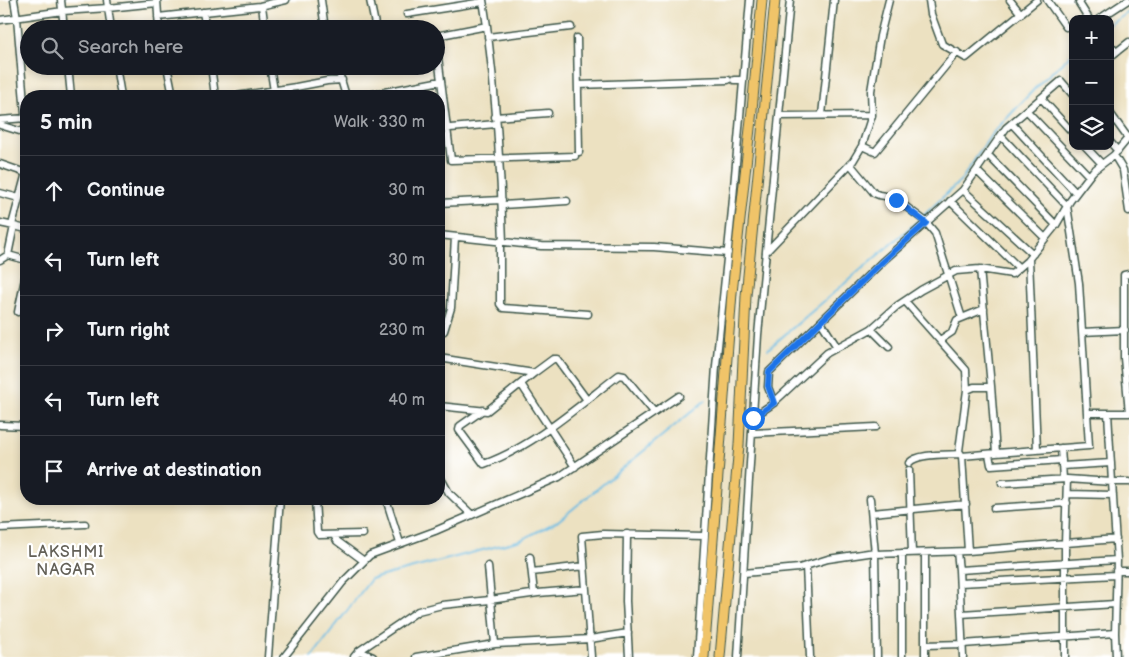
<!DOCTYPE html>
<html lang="en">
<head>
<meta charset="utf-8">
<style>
  body { margin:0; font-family:"Balsamiq Sans",sans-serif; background:#242831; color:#f1f3f6 }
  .controls { position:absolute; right:15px; top:15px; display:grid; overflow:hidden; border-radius:10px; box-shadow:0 2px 8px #0003 }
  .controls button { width:45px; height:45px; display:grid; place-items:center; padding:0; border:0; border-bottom:1px solid #363941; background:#171b24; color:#f1f3f6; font:25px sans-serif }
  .stop { position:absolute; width:15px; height:15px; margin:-11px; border:4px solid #1a73e8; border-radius:50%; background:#fff }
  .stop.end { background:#1a73e8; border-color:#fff; box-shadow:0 1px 5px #0008 }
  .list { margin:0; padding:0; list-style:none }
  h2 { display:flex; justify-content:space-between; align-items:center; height:65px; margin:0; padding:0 20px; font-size:21px }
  h2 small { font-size:16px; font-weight:400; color:#9ea1a6 }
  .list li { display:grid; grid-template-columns:32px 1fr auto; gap:15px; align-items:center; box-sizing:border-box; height:70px; padding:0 20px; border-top:1px solid #363941 }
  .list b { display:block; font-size:19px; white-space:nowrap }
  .list em { font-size:16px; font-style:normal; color:#9ea1a6 }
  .icon { flex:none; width:28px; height:28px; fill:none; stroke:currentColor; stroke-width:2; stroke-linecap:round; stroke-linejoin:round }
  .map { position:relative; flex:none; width:1129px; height:657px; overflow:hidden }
  .search { position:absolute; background:#171b24; box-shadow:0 2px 8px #0003; left:20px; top:20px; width:425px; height:55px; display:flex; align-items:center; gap:12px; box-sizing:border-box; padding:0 18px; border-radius:28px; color:#9ea1a6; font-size:19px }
  .panel { position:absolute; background:#171b24; box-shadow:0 2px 8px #0003; left:20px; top:90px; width:425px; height:415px; border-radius:20px }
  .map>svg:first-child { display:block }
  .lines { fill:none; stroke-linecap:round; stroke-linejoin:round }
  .stream { stroke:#65bae2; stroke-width:2 }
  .minor-casing { stroke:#3e5649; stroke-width:9 }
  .highway-casing { stroke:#3e5649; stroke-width:11 }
  .minor { stroke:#fff; stroke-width:6 }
  .highway { stroke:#f0c469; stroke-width:9 }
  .route { stroke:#1a73e8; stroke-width:6 }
  .labels { text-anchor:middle; stroke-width:4.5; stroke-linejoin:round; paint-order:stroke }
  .neighbourhood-label { font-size:16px; letter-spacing:1px; fill:#636057; stroke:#fff }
</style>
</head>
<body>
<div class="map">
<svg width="1129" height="657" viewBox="0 0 1129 657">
  <rect width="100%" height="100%" fill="#fff"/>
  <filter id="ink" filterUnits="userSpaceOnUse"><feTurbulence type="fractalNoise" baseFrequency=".02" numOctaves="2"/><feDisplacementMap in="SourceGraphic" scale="10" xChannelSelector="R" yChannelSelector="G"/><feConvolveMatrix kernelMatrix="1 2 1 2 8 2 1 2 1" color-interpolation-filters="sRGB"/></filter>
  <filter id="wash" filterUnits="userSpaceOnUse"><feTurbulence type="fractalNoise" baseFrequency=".0096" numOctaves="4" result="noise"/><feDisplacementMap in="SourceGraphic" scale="20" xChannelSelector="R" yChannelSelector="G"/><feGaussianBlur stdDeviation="1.12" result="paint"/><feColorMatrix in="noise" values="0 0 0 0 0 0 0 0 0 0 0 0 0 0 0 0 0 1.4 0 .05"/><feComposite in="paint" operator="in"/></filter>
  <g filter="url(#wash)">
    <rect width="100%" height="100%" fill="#ece1c1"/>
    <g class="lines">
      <path class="stream" d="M1110,24L1129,12
        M923,216L962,179L991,135L1041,82L1073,53
        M768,349L919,220
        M312,657L371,579L521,540L558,521L706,400"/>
    </g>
  </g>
  <g filter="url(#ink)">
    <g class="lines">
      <g class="minor-casing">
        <path id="minor" d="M14,0L17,18L26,126
          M61,0L64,29
          M107,0L111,29
          M157,0L159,29
          M321,0L325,29
          M370,0L376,29
          M483,0L487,26
          M929,0L931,14L942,44L966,58L1037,0
          M1010,0L1021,14
          M1047,0L1066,27
          M1081,0L1079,3L1089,19
          M262,6L265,29
          M203,12L206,29
          M407,14L483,2
          M158,17L260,6L286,0
          M1099,19L1128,0
          M0,20L63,11L108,8L157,3
          M436,36L487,26C496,98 501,170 503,242
          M488,37L571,27
          M577,38L579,152
          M436,41L451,160L575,156
          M1110,45L1116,52
          M1110,57L1129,42
          M68,66L71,96
          M116,66L121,96
          M167,66L173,96
          M211,66L215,96
          M270,66L274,91
          M337,66L346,96
          M734,80H743
          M578,85L728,80
          M236,96L296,87L327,81L342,80
          M364,96L441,81
          M1041,98L1073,133
          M1027,111L1089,176
          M1110,113L1128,138
          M822,115L834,0
          M779,116L872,115
          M495,117L548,113
          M0,120L26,118
          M1012,124L1076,193
          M0,125L26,133
          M439,129L496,124
          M1001,136L1067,206L1079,283L1087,413
          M1110,142L1118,151
          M862,146L875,152L957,52
          M1085,146L1102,164
          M988,155L1056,225
          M1114,155L1129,137
          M0,164L26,173
          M850,164L874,193L879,195L891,197L901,203L925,221L935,233L962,318
          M977,171L1045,238
          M963,190L1033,254
          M0,193L19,198
          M950,201L1019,268
          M439,203L502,200
          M502,205L567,201
          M0,223L14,226L8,255L26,260
          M12,225L26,173
          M14,226L26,229
          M439,235L541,246L654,247L728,253
          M500,242V304L503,308L588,314
          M766,252L853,161L862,146L872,115L871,91L880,36L889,0
          M1029,259L1037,450
          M0,260L8,255
          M905,301L966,370L967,390
          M18,312L26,274
          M821,322L837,347
          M871,329L889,347
          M444,331L451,308L455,237
          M1082,332L1125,330
          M940,340L952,332L957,320L984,309
          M439,358L534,373L487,411L439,406
          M534,373L553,359H557L587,400
          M521,384L575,467
          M774,403L768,387L769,372L883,261L963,190L1006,128L1061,81L1073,95
          M483,410L460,426L459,430L484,464C534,446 577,407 619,375L624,376L654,412
          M1108,413H1129
          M1129,413L1124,358V275L1129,274
          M753,417L771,405L827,353L871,329L897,306L921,290L956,271L980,269L1012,274L1027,261L1056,225L1070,201L1093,171L1114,155L1123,170L1129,211
          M0,425L26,426
          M752,433L876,427
          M1061,448L1063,479
          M996,453L1089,446L1087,413H1108L1112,482H1129
          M989,454L991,465L1062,460
          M962,456L959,451L967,390L974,387H991
          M909,463C917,453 947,455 960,454
          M1062,466L1111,463
          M909,470L912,553
          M439,475L449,493L472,515
          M1067,479L1112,482L1117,560L1115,633
          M1002,483L1067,479L1065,544V657
          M1067,494L1113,495
          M315,499L317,532L319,535L363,534
          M386,499L400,543
          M870,499L875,554L877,657
          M994,508L1067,503
          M872,513L966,504
          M0,528L85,524
          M627,534L626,601L629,657
          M334,535L337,541L364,561
          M968,551L962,456L996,453L991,386L980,269
          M957,552L959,570
          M902,553V657
          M925,553V657
          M875,554L968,551L1116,539
          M530,557L534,593
          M488,566L495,644L590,639L628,633
          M806,566L810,657
          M1116,571H1129
          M532,572L584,566
          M744,573L799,568L828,559L875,552
          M960,583L1116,575
          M961,614L1115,604
          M925,645L963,644L1115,633L1116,657
          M359,651L373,657
          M268,657L280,499
          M284,657L343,582L370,555L435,531L559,477L679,396
          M354,657L359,651L418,611L442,605L490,600L538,593L586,589
          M416,657L495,644
          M591,657L582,536L603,534L705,536
          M697,657L716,366L732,210L750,0
          M738,657L758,335L790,0
          M963,657L959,570L1117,560"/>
      </g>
      <g class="highway-casing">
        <path id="highway" d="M704,657L732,293L752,110L762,0
          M720,657L739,445L746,296L775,0"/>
      </g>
      <use href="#minor" class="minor"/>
      <use href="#highway" class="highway"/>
    </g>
  </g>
  <g class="lines" filter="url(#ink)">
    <path class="route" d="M753,418L774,403L768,386L769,372L883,261L926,223L896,200"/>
  </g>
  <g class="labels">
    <g class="neighbourhood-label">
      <text x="66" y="557">LAKSHMI<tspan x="66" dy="18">NAGAR</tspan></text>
    </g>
  </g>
</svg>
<div class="controls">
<button>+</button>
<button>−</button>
<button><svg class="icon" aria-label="layers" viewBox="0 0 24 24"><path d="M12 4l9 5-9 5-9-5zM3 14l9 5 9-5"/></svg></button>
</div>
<div class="stop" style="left:753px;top:418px"></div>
<div class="stop end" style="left:896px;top:200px"></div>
<div class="search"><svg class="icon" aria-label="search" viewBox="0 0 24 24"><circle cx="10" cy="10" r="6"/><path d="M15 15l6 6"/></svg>Search here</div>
<section class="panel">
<h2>5 min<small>Walk · 330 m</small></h2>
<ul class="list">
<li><svg class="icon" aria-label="ahead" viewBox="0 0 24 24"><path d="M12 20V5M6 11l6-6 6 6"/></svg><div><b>Continue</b></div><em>30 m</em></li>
<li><svg class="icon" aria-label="left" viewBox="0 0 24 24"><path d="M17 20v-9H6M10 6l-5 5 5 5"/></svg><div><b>Turn left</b></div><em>30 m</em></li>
<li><svg class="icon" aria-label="right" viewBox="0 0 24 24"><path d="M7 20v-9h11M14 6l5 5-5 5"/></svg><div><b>Turn right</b></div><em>230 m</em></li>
<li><svg class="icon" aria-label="left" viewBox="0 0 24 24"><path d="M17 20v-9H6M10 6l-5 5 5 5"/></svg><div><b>Turn left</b></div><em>40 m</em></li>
<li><svg class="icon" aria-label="arrive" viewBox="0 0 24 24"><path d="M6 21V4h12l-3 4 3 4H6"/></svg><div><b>Arrive at destination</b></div></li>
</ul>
</section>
</div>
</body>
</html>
